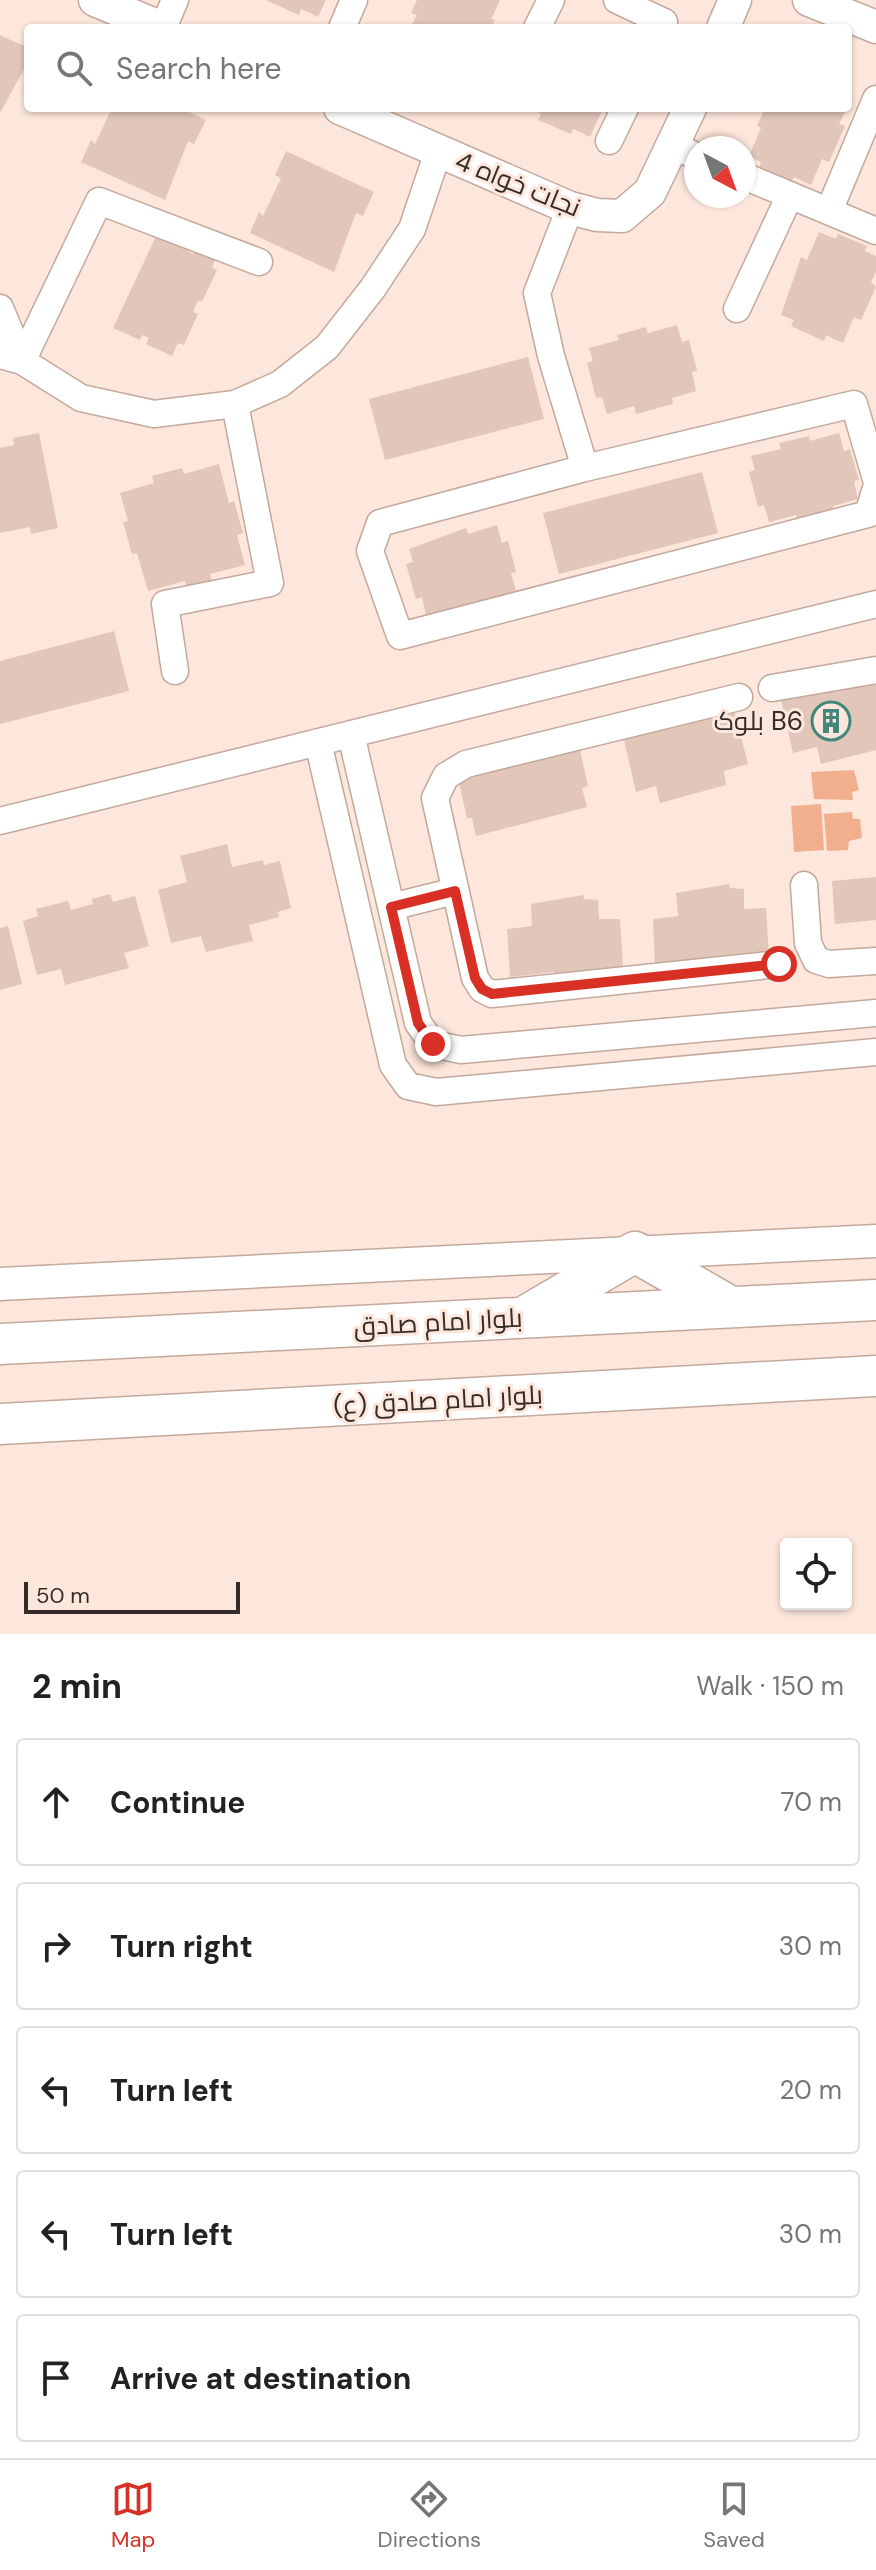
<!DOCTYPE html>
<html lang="en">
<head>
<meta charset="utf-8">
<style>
  body { margin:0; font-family:"DM Sans",Cairo,sans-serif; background:#f2f2f2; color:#222 }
  .controls { position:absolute; right:24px; bottom:24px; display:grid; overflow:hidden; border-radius:8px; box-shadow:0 2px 6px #0004 }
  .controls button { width:72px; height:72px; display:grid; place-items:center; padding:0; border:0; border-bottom:2px solid #e0e0e0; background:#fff; color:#222; font:40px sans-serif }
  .compass { position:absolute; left:684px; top:136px; width:72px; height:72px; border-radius:50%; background:#fff; box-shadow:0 2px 6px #0004; rotate:139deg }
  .scale { position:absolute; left:24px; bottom:20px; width:216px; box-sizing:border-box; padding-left:8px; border:4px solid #362c27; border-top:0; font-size:22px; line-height:28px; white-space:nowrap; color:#362c27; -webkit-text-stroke:6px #fde7dc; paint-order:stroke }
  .stop { position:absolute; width:24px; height:24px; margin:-18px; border:6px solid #d93025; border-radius:50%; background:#fff }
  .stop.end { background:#d93025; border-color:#fff; box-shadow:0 2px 8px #0008 }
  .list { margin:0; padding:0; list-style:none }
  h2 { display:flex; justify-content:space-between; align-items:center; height:104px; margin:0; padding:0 32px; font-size:34px }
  h2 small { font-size:26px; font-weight:400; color:#767676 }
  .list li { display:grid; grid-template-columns:52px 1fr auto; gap:24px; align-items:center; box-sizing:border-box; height:128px; margin:0 16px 16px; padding:0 16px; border:2px solid #e0e0e0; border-radius:8px }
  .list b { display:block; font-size:30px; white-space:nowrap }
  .list em { font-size:26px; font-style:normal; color:#767676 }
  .icon { flex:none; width:44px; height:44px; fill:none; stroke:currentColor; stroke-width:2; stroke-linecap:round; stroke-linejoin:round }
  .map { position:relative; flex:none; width:876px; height:1634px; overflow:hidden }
  .search { position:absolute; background:#fff; box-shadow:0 2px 6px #0004; left:24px; right:24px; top:24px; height:88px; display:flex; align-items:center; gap:20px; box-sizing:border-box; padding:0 28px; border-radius:8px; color:#767676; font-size:30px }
  .sheet { height:824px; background:#fff }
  nav { display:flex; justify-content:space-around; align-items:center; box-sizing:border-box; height:112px; border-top:2px solid #e0e0e0; background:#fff; font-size:22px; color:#767676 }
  nav a { display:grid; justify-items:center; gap:4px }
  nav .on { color:#d93025 }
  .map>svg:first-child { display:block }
  .green { fill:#f1af8e }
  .building { fill:#e1c6b9 }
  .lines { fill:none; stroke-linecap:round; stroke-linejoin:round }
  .minor-casing { stroke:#c3a89c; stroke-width:29 }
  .tertiary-casing { stroke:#c3a89c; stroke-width:35 }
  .primary-casing { stroke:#c3a89c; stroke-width:43 }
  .minor { stroke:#fff; stroke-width:26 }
  .tertiary { stroke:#fff; stroke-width:32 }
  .primary { stroke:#fff; stroke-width:40 }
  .route { stroke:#d93025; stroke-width:10 }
  .labels { text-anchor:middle; stroke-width:6; stroke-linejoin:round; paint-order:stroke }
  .street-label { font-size:26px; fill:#362c27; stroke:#fde7dc }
  .poi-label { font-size:26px; fill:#362c27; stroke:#fde7dc; text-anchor:end }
</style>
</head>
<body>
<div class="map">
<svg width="876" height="1634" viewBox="0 0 876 1634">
  <rect width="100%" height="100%" fill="#fde7dc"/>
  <path class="green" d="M854,770L859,790L852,792L853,800L814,799L811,772Z
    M821,804L824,850L794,852L791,806Z
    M852,812L853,819H860L862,838L849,841L848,850L827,851L824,814Z"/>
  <path class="building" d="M266,0H326L318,17L301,9L299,15Z
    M417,0H500L491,19L495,20L491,28H410L417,15L411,13Z
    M0,35L28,48L24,62L27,64L0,113Z
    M112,108H181L206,120L194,144L188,141L165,200L81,162L91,140L95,144Z
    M528,108H611L608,114L602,111L590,137L573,129L571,134L538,120L541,114Z
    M765,108H847L839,124L845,126L829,162L822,159L811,185L794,177L791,183L759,168L761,162L749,156L761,128L757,126Z
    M286,151L374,192L363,216L356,213L334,272L250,233L259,212L263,216L281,178L275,175Z
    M158,232L188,246L186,250L193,254L196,248L216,257L212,268L217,270L202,302L198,300L193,312L198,314L184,345L178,343L172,356L146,344L149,338L142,335L140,340L113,328Z
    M819,232L836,239L838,234L867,246L865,251L876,256V272L871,282L876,287L861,320L854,317L843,343L826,335L824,341L791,326L794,320L781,315L801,257L807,260Z
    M677,325L682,342L689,340L697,371L692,372L696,391L672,398L673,404L636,414L634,406L607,414L602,397L596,398L587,363L593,361L589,348L619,340L617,335L646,327L648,333Z
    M528,357L544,419L385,460L369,399Z
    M39,433L58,528L31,534L30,527L0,533V448L14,445L13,438Z
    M839,433L844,451L850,449L859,480L854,481L858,499L833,506L835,512L798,522L796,515L769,522L764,505L758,507L749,472L755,470L751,456L781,449L779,443L809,436L810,441Z
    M219,464L229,503L234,501L243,533L237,535L245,565L210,574L212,581L187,588L185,581L148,591L137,553L132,554L123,522L128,521L120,493L154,483L152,476L182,468L184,474Z
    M702,472L718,533L559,574L543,513Z
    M497,525L502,543L508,541L516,572L511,573L516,591L491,598L493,604L456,615L454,607L426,615L422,597L416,599L406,564L413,562L409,549L466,528L468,534Z
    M114,631L129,691L0,724V661Z
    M876,671V750L821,764L817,747L793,753L780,695Z
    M710,713L712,719L735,713L748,764L724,771L726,785L660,803L656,786L636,792L624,740L638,736L636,729L669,722L671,728L691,723L690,717Z
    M580,750L588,786L582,788L587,807L476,836L472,818H467L458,778Z
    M227,844L232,867L263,860L264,865L280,861L291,908L278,912L279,917L249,925L253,941L206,952L201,936L171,943L158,890L187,882L180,856Z
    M876,877V920L835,924L832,881Z
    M729,884L730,888L744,889V909L766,908L769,956L655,966L653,919L678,916L676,893Z
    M110,894L113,902L135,896L149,946L124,953L129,968L65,985L61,969L37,975L23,921L38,916L36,909L68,901L71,910L93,904L92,899Z
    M583,895L584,899L598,900L599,919H620L623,966L555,977L554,972L510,977L507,929L532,926L531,904Z
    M8,926L22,984L0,990V928Z"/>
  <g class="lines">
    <g class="minor-casing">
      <path id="minor" d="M617,0L664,22
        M163,28L175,0
        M342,28L354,0
        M537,28L551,0
        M609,141L625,108
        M674,146L696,156
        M744,176L876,231
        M570,208L537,293L551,356L585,468
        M829,211L876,99
        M0,308L22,361
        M737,309L790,195
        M0,355L22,361L81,398L154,414L235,404L280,384L327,347L373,288L412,229L438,152
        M22,361L99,201L259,262
        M876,479L854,404L585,468L380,523L370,551L400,636L868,514L876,488
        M175,671L165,604L270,583L235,404
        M772,688L876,670
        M739,697L466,764L446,776L435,798L475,978L482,989L492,994L779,964
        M351,734L418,1023L433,1044L461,1050L876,1013
        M318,742L393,1065L408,1086L436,1092L876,1052
        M0,821L876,604
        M804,885L808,943L816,960L829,964L876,961
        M391,907L455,891"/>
    </g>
    <g class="tertiary-casing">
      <path id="tertiary" d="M95,0L162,28
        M809,0L876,27
        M723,28L735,0
        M340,108L570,208L597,215L622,216L650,192L690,108
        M0,1284L876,1241"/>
    </g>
    <g class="primary-casing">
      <path id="primary" d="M529,1314L635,1252L731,1307
        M0,1344L876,1300
        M0,1424L876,1376"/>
    </g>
    <use href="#minor" class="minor"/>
    <use href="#tertiary" class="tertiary"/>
    <use href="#primary" class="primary"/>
  </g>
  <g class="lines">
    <path class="route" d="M433,1044L418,1023L391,907L455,891L475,978L482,989L492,994L779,964"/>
  </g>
  <defs>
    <g id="building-ring" transform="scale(2)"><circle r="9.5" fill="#fde7dc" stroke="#43867a" stroke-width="1.5"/><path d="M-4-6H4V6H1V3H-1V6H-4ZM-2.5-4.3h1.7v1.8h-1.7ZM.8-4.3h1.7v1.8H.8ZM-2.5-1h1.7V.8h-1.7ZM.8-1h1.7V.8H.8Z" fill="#43867a"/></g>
  </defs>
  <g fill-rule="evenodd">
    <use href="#building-ring" x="831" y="721"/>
  </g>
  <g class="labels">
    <g class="street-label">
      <text transform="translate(518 184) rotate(22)" y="9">نجات خواه 4</text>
      <text transform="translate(438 1322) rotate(-3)" y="9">بلوار امام صادق</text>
      <text transform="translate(438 1400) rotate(-3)" y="9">بلوار امام صادق (ع)</text>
    </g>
    <g class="poi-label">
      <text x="803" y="730">بلوک B6</text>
    </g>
  </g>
</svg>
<div class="controls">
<button><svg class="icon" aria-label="locate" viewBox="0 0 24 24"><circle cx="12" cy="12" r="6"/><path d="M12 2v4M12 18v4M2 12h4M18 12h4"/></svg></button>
</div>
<svg class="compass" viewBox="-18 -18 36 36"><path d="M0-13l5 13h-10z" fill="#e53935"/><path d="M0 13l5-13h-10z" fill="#767676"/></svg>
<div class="scale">50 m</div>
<div class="stop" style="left:779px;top:964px"></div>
<div class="stop end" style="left:433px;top:1044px"></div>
<div class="search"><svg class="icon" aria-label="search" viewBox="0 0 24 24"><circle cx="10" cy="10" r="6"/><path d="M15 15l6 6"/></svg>Search here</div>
</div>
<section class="sheet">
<h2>2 min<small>Walk · 150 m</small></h2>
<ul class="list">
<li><svg class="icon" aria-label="ahead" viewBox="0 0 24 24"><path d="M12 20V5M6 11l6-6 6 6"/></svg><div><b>Continue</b></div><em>70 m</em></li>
<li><svg class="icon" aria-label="right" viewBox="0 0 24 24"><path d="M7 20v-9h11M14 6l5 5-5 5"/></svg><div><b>Turn right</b></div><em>30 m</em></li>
<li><svg class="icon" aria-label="left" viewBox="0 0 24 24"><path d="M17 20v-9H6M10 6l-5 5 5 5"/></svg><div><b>Turn left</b></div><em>20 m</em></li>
<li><svg class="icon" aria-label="left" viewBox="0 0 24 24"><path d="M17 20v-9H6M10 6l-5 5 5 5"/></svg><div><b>Turn left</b></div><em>30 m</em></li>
<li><svg class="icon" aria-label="arrive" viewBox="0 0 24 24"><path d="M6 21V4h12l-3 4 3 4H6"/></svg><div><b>Arrive at destination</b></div></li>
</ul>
</section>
<nav>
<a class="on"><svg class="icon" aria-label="map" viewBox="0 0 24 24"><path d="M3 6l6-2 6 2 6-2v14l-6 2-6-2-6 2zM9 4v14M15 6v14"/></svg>Map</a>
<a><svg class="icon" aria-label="directions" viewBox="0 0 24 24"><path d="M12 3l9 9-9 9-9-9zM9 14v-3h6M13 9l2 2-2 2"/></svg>Directions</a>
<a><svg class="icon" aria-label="saved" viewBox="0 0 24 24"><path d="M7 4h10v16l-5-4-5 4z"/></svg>Saved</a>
</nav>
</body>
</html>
